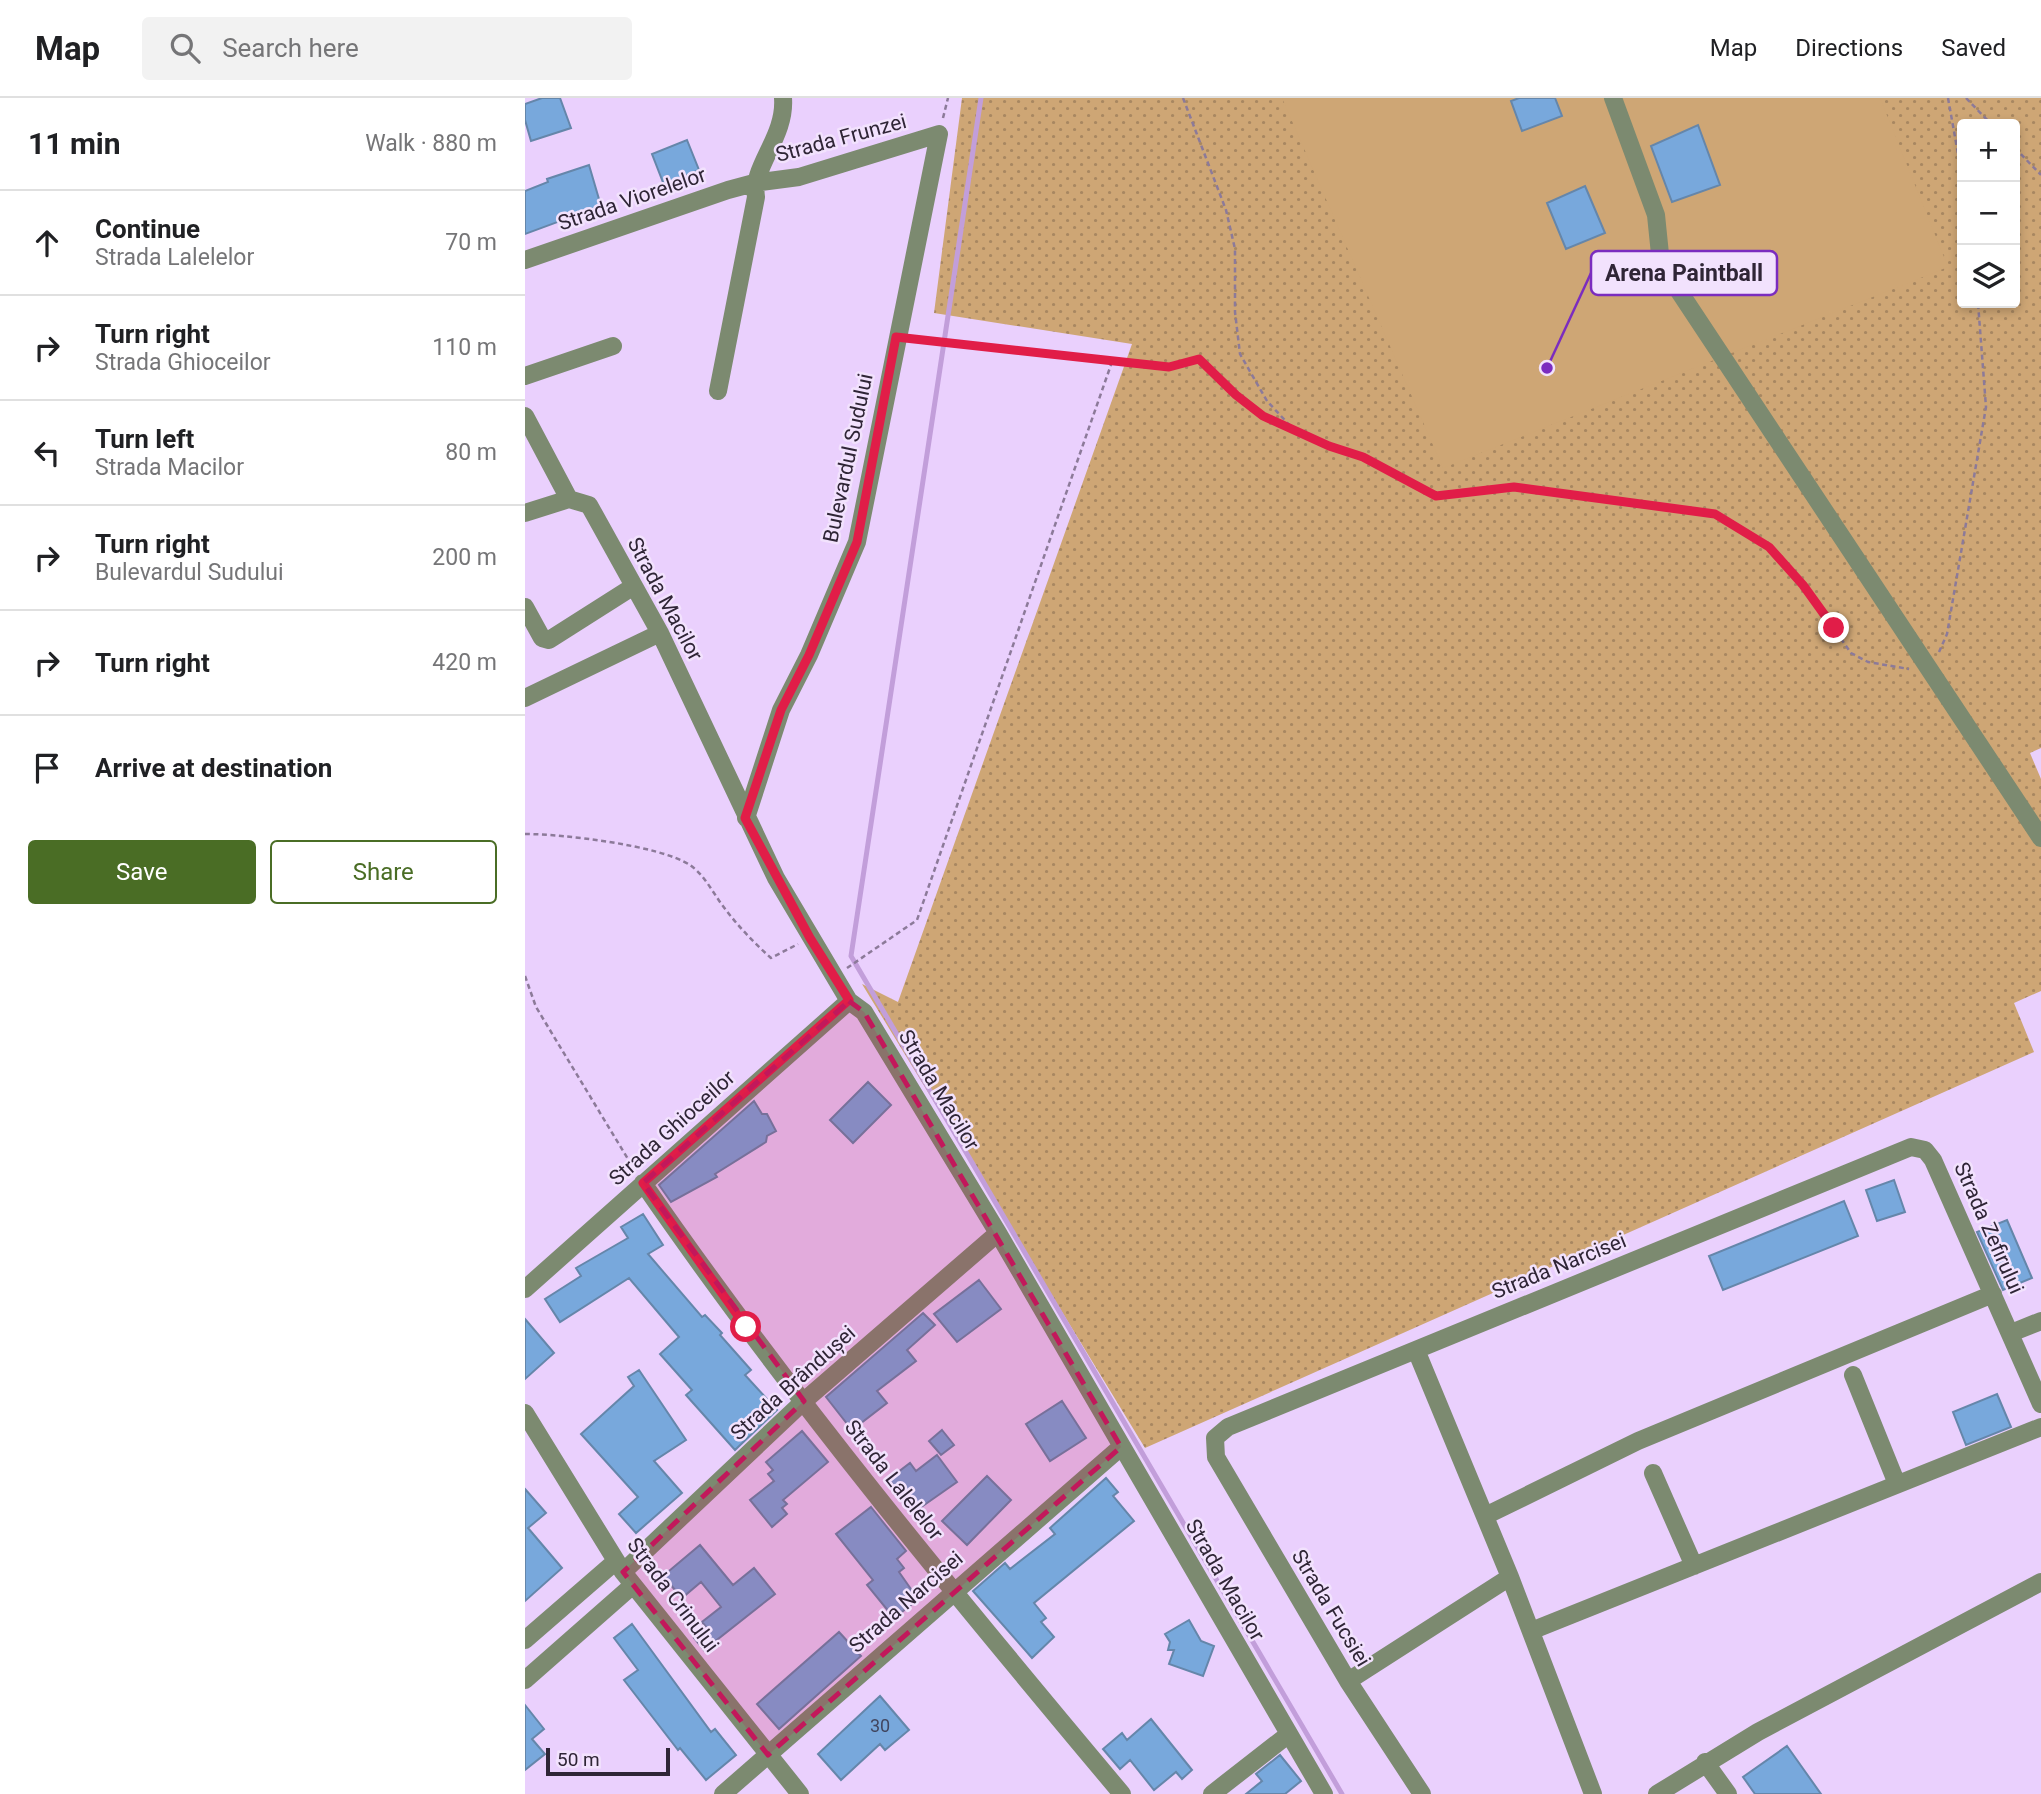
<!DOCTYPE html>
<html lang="en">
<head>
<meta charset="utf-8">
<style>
  body { margin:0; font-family:Roboto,sans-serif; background:#f2f2f2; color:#202124 }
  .controls { position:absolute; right:21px; top:21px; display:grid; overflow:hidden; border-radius:7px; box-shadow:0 4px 10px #0003 }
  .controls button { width:63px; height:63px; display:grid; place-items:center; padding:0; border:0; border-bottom:2px solid #e0e0e0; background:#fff; color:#202124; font:35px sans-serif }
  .scale { position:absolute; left:21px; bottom:18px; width:124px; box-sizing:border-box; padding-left:7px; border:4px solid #2f2536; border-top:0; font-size:19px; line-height:24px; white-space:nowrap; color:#2f2536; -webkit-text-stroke:5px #f2e2fd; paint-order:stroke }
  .stop { position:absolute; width:21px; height:21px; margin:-16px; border:5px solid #e11d48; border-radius:50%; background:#fff }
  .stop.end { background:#e11d48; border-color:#fff; box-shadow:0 2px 7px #0008 }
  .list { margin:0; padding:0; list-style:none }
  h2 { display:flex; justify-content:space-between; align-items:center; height:91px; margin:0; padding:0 28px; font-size:30px }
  h2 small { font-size:23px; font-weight:400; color:#757577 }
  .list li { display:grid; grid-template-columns:46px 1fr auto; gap:21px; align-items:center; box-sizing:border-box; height:105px; padding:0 28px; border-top:2px solid #e0e0e0 }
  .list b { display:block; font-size:26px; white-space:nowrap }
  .list p { margin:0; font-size:23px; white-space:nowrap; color:#757577 }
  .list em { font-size:23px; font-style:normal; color:#757577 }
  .actions { display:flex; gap:14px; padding:21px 28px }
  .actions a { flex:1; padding:16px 0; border:2px solid #4a6d25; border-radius:7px; text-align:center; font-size:24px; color:#4a6d25 }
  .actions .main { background:#4a6d25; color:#fff }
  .icon { flex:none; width:38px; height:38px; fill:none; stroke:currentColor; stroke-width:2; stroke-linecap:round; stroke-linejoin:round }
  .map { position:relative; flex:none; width:1516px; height:1696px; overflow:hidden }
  header { display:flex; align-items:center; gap:42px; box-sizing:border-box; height:98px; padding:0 35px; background:#fff; border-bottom:2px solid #e0e0e0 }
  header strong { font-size:33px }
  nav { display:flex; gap:38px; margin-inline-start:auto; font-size:24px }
  .search { width:490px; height:63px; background:#f2f2f2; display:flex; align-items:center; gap:18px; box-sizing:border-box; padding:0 24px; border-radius:7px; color:#757577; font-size:26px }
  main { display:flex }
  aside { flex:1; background:#fff }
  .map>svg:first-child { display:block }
  .grass { fill:url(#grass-dots); fill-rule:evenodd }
  .garden { fill:#cea675 }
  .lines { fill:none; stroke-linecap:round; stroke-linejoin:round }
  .stream { stroke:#c29eda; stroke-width:5 }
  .building { fill:#78a8dc; stroke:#6586aa; stroke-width:2 }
  .path { stroke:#8c7a99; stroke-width:2.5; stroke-dasharray:5 3.5; stroke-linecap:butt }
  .minor { stroke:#7c8a70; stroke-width:18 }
  .route { stroke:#e11d48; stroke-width:9 }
  .marked { fill:#c2185b; fill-opacity:0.2; stroke:#c2185b; stroke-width:5; stroke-dasharray:14 9; stroke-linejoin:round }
  .labels { text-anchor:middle; stroke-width:5; stroke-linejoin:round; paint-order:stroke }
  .number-label { font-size:18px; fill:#414660 }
  .street-label { font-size:21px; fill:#2f2536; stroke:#f2e2fd }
  .leader { fill:none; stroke:#7b2cbf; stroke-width:2.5 }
  .callout-dot { fill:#7b2cbf; stroke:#f2e2fd; stroke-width:2.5 }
  .callout { fill:#f2e2fd; stroke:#7b2cbf; stroke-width:2.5 }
  .callout-label { font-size:23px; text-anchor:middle; font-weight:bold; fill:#2f2536 }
</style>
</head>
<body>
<header>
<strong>Map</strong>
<div class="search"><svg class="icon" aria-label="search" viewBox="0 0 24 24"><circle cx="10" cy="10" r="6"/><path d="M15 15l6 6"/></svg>Search here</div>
<nav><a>Map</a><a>Directions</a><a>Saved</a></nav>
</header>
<main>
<aside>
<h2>11 min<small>Walk · 880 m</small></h2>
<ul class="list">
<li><svg class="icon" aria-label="ahead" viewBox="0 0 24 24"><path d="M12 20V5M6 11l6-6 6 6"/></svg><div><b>Continue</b><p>Strada Lalelelor</p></div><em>70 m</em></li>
<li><svg class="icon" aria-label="right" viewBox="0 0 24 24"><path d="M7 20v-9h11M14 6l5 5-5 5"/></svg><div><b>Turn right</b><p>Strada Ghioceilor</p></div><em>110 m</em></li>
<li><svg class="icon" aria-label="left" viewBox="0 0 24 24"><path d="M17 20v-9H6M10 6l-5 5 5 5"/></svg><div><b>Turn left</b><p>Strada Macilor</p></div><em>80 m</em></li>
<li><svg class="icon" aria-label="right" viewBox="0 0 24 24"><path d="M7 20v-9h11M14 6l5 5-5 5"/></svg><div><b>Turn right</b><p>Bulevardul Sudului</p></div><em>200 m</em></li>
<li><svg class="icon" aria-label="right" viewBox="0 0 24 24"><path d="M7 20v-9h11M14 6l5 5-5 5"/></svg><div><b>Turn right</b></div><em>420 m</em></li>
<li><svg class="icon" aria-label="arrive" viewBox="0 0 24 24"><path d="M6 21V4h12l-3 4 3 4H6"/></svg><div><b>Arrive at destination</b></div></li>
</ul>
<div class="actions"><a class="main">Save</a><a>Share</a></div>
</aside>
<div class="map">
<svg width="1516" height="1696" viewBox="0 0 1516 1696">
  <defs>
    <pattern id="grass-dots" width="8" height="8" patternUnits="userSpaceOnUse" patternTransform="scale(1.75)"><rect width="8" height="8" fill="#cea675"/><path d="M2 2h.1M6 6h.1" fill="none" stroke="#a88761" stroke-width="1.8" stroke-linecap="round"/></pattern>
  </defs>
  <rect width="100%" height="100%" fill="#ead0fd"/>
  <path class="grass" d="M437,0H1516V650L1505,655L1516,681V893L1489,905L1509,954L620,1350L337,886L373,904L607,246L409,215ZM1437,26H1490V205H1437Z"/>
  <path class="garden" d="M757,0H1355L1423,169L918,370Z"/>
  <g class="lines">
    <path class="stream" d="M456,0L326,858L817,1696"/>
  </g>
  <path class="building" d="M17,0H35L46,30L6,43L0,22V6Z
    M994,0H1030L1037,18L997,33L986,3Z
    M1173,27L1195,87L1147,104L1126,48Z
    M162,42L174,72L139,87L127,56Z
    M64,67L76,108L0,136V93L23,84L22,81Z
    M1060,88L1080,135L1041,151L1022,105Z
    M343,984L366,1007L328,1045L305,1022Z
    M229,1003L237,1016H242L251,1033L242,1038L241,1044L190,1076L192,1079L146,1104L134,1087Z
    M1369,1082L1380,1114L1352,1123L1341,1092Z
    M1319,1103L1333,1138L1198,1192L1184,1158Z
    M118,1116L138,1147L123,1156L177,1219L180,1217L197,1235L195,1237L226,1272L220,1277L252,1312L210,1352L161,1297L167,1292L135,1256L154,1239L104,1180L35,1224L20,1201L56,1178L51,1170L103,1140L96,1129Z
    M1482,1122L1507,1180L1478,1192L1452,1134Z
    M454,1182L476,1211L432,1244L409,1216Z
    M398,1215L410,1227L382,1252L391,1263L352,1293L362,1305L327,1332L301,1299Z
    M0,1221L29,1255L0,1281Z
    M114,1272L161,1342L129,1363L157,1395L111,1435L94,1416L113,1399L56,1336L109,1288L103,1279Z
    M1472,1296L1486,1329L1441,1347L1428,1314Z
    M537,1303L561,1340L525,1363L501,1326Z
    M417,1332L429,1347L416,1357L404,1343Z
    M277,1333L303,1364L258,1402L262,1406L257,1410L262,1416L247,1429L225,1402L249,1383L243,1376L248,1372L241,1364Z
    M412,1357L432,1384L395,1410L384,1396L378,1401L364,1381L385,1365L391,1373Z
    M462,1378L486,1402L442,1447L417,1423Z
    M581,1380L593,1394L588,1398L609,1423L509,1505L521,1520L516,1524L529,1539L507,1560L448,1493L480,1465L485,1471L530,1436L525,1430Z
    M0,1391L21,1415L3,1430L37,1470L0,1503Z
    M346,1409L381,1453L372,1461L379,1470L374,1474L388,1494L381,1499L387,1506L369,1520L342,1487L348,1482L311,1436Z
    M175,1447L208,1487L229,1470L250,1496L179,1552L169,1540L182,1530L177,1524L196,1509L176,1484L157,1500L138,1478Z
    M664,1522L676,1543L689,1548L678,1578L644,1566L649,1552H643L645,1544L640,1536Z
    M107,1526L186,1634L190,1631L211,1657L181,1682L155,1650L153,1652L99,1582L113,1572L89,1540Z
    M314,1534L336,1558L254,1631L232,1606Z
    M355,1598L384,1632L360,1652L355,1646L316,1682L293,1656Z
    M0,1607L19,1631L7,1641L20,1656L0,1672Z
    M626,1621L667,1672L657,1681L651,1674L629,1692L605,1662L595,1671L578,1651L597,1635L602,1642Z
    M1262,1648L1296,1696H1230L1218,1679Z
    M755,1657L776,1683L760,1696H721L737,1683L731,1676Z"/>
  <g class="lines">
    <path class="path" d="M658,0L701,112L710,151V214L715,256L742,303L769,332L804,348L838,359L911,398L989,389L1190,416L1244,449L1278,487L1326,555L1343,564L1384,571
      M1423,0L1437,78
      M1441,0L1466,26
      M418,20L423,0
      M1490,50L1516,77
      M390,241L644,269L673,261L739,318L766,331
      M1414,554L1422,536L1461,309L1453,205
      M0,736C37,736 134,747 165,767C178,776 186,791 195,804C210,825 227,843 246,860L273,846
      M322,870L392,822L588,261
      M0,878L11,909L109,1071"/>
    <path class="minor" d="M1088,0L1131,117L1136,166L1516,740
      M0,162L203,92L229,85L274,79L414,36L332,444L284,557L256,612L221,720
      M0,278L88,248
      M193,293L231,99C226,69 261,39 258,0
      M0,318L44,401L64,407L135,535L251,780L324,903L339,914L473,1135L799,1696
      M0,415L44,401
      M0,509L17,540L24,542L109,488
      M0,600L135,535
      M118,1085C265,1298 431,1498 597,1696
      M0,1191L324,903
      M1486,1235L1516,1223
      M891,1252L985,1479L1068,1696
      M1328,1277L1372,1386
      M0,1315L98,1474L275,1696
      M1128,1375L1169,1468
      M960,1418L1113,1343L1468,1196
      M98,1474L279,1303L473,1135
      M1006,1533L1516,1329
      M0,1542L91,1463
      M0,1582L108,1487
      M823,1583L985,1479
      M1180,1664L1203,1696
      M198,1696L596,1349
      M687,1696L764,1636
      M897,1696L823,1583L691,1359L690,1340L703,1329L1386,1049L1400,1052L1408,1062L1516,1306
      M1132,1696L1233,1634L1516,1484"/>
  </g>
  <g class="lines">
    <path class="route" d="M221,1229L118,1085L324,902L285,840L220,720L256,612L284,557L332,444L371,239L644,269L674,261L711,297L738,318L804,348L838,359L911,398L989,389L1190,416L1244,449L1278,487L1309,530"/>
  </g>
  <path class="marked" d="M324,903L339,914L596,1349L243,1657L98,1474L279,1303L118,1085Z"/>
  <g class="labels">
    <g class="number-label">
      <text x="355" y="1634">30</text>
    </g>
    <g class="street-label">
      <text transform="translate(316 40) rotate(-15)" y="7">Strada Frunzei</text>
      <text transform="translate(107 101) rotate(-19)" y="7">Strada Viorelelor</text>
      <text transform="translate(323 360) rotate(-78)" y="7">Bulevardul Sudului</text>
      <text transform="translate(140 501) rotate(62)" y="7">Strada Macilor</text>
      <text transform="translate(414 992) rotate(59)" y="7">Strada Macilor</text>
      <text transform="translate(147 1030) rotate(-42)" y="7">Strada Ghioceilor</text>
      <text transform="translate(1464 1130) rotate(66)" y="7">Strada Zefirului</text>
      <text transform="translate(1034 1168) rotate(-22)" y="7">Strada Narcisei</text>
      <text transform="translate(268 1285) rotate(-42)" y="7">Strada Brândușei</text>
      <text transform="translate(369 1382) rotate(52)" y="7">Strada Lalelelor</text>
      <text transform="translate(700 1482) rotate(60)" y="7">Strada Macilor</text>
      <text transform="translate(148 1497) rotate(53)" y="7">Strada Crinului</text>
      <text transform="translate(381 1504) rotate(-41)" y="7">Strada Narcisei</text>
      <text transform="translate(806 1510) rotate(59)" y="7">Strada Fucsiei</text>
    </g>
  </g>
  <path class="leader" d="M1022 270L1066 175"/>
  <circle class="callout-dot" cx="1022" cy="270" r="7"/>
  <rect class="callout" x="1066" y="153" width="186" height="44" rx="7"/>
  <g class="callout-label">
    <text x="1159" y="183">Arena Paintball</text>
  </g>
</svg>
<div class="controls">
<button>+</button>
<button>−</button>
<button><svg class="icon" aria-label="layers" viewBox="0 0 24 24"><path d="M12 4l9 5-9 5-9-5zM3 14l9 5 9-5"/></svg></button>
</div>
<div class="scale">50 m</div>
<div class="stop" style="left:221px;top:1229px"></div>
<div class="stop end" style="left:1309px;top:530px"></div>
</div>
</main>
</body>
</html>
